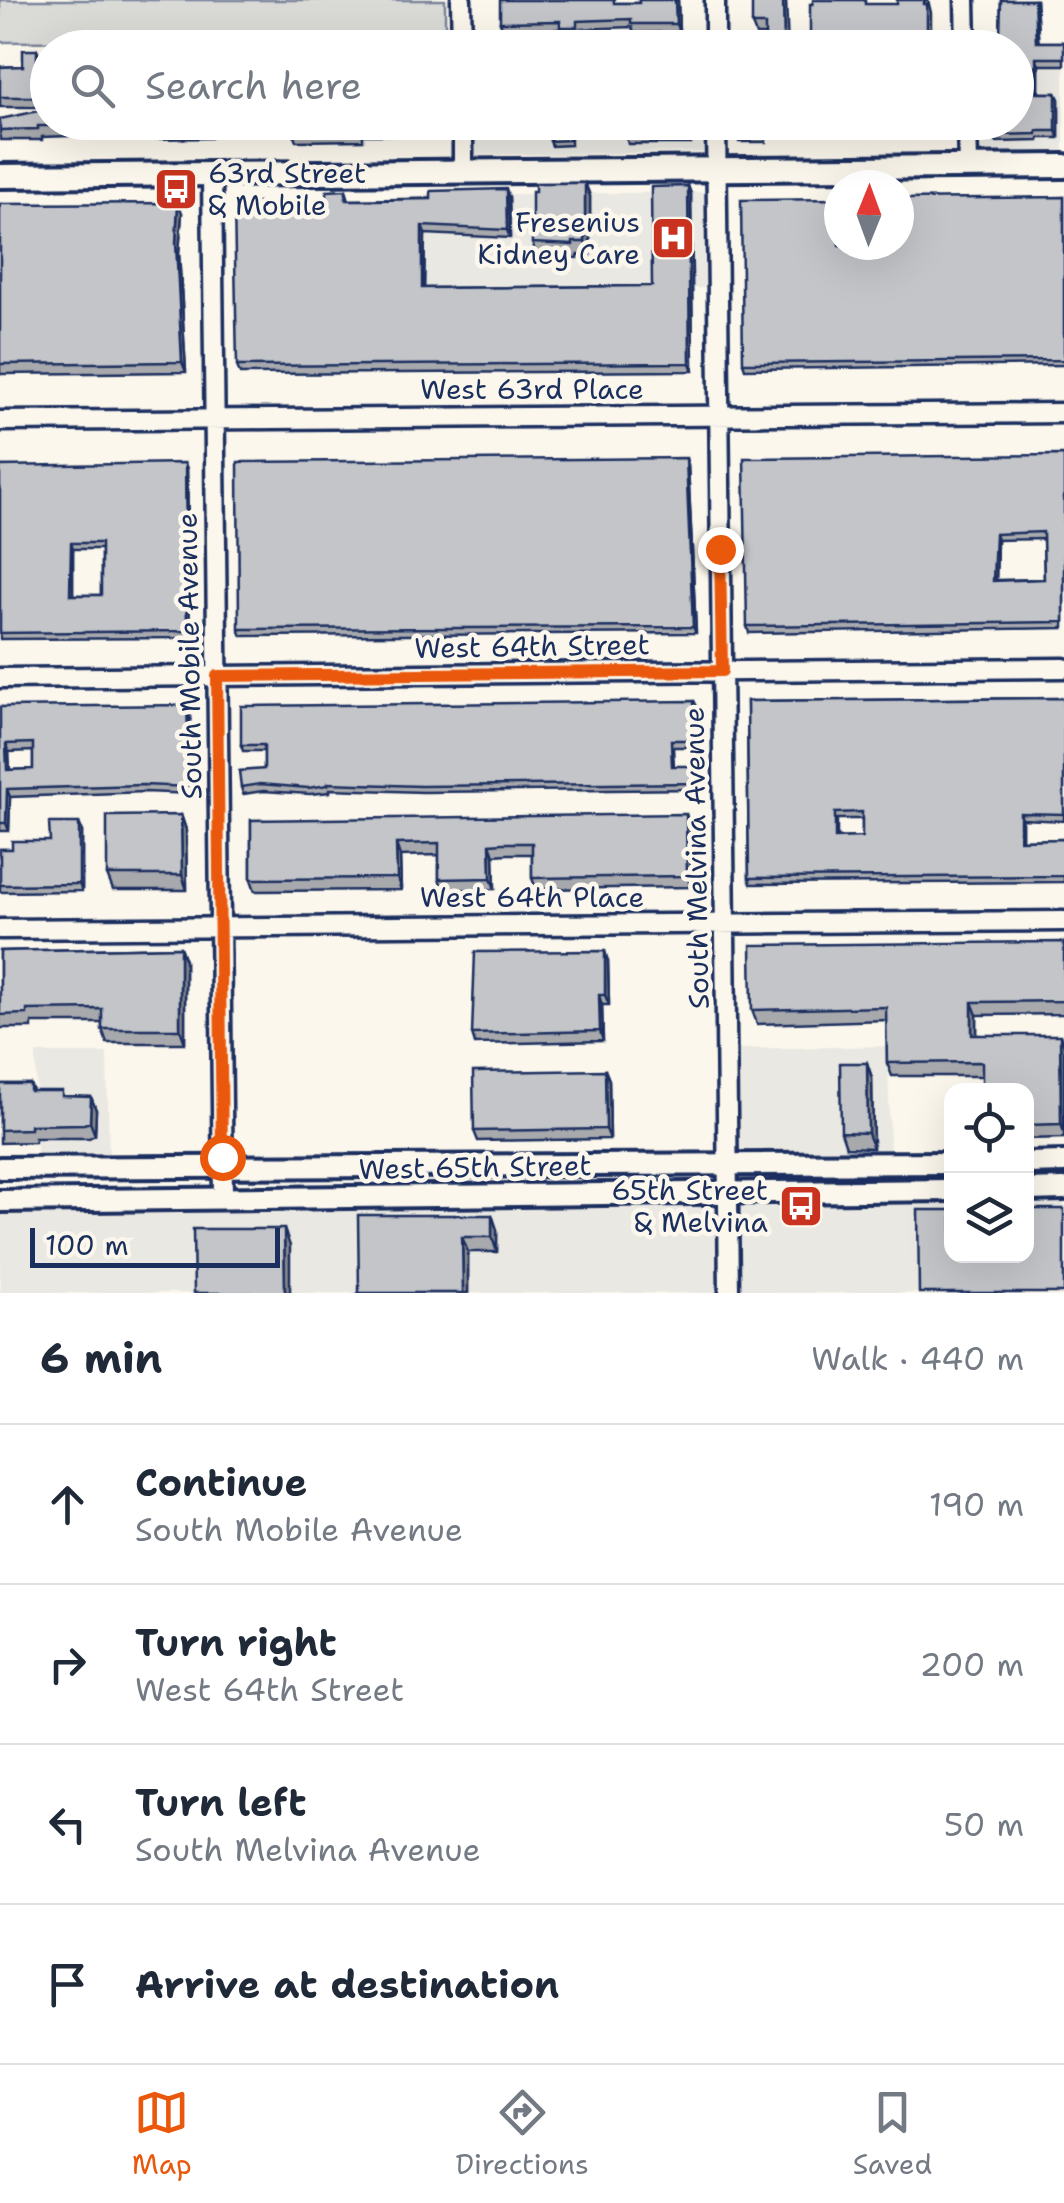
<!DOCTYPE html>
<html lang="en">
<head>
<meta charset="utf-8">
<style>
  body { margin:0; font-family:"Shantell Sans",sans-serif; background:#f2f2f3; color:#1f2937 }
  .controls { position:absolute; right:30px; bottom:30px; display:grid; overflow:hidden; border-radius:20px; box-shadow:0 10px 40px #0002 }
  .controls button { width:90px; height:90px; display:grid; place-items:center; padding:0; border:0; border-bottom:2px solid #e0e1e3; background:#fff; color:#1f2937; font:50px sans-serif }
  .compass { position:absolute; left:824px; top:170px; width:90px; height:90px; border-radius:50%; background:#fff; box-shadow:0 10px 40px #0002; rotate:1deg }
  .scale { position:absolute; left:30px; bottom:25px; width:250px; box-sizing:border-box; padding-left:10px; border:5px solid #1b2f5e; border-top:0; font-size:28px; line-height:35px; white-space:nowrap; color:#1b2f5e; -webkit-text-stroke:8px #fbf7ec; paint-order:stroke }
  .stop { position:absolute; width:30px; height:30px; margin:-22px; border:8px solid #ea580c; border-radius:50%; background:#fff }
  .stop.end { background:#ea580c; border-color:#fff; box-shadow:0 2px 10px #0008 }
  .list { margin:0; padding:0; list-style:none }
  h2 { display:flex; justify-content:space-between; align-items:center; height:130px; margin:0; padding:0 40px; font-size:42px }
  h2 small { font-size:32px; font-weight:400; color:#747a83 }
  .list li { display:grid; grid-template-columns:65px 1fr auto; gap:30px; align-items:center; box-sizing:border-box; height:160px; padding:0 40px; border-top:2px solid #e0e1e3 }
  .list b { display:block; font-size:38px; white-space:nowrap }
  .list p { margin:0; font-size:32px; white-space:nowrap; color:#747a83 }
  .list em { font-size:32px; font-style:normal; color:#747a83 }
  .icon { flex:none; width:55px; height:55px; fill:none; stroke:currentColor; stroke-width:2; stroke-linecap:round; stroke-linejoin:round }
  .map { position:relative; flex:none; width:1064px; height:1293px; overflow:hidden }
  .search { position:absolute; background:#fff; box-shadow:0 10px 40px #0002; left:30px; right:30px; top:30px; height:110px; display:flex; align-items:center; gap:25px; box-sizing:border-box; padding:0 35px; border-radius:55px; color:#747a83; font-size:38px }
  .sheet { height:770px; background:#fff }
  nav { display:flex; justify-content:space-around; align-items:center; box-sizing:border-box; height:140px; border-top:2px solid #e0e1e3; background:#fff; font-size:28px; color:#747a83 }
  nav a { display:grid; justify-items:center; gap:5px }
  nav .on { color:#ea580c }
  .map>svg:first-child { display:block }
  .built { fill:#eae8e2 }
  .green { fill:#dadad7; stroke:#7a849a; stroke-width:2.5 }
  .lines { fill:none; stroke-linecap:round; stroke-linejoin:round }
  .minor-casing { stroke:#1b2f5e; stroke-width:25 }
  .tertiary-casing { stroke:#1b2f5e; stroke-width:28 }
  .secondary-casing { stroke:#1b2f5e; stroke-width:30 }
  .minor { stroke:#fbf7ec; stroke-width:18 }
  .tertiary { stroke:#fbf7ec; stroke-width:20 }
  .secondary { stroke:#fbf7ec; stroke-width:22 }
  .wall { fill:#a8a9ad; stroke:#1b2f5e; stroke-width:2.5; fill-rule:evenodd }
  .shaded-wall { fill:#888a8d; stroke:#1b2f5e; stroke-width:2.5 }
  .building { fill:#c3c5c9; stroke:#1b2f5e; stroke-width:2.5; fill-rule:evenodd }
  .route { stroke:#ea580c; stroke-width:12 }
  .labels { text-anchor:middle; stroke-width:9; stroke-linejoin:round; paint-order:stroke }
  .poi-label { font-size:28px; fill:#1b2f5e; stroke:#fbf7ec; text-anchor:end }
  .street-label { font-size:28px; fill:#1b2f5e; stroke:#fbf7ec }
</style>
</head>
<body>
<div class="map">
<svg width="1064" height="1293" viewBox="0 0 1064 1293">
  <rect width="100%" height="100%" fill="#fbf7ec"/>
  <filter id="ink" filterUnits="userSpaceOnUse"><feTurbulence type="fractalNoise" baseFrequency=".01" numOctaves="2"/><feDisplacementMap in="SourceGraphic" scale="20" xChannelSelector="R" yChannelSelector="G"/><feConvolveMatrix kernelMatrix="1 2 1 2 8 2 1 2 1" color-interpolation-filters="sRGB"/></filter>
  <g filter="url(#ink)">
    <path class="built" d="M1064,43V151L971,152V123L1016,122V48L970,47V44Z
      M466,123H712L713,152L466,155Z
      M712,192L714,288H426V195Z
      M888,1046L890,1156L738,1158L737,1049Z
      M36,1053H107L109,1156L37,1155Z
      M1027,1196H1064V1293H0V1209L951,1197L952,1256H1026Z"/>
    <path class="green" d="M0,0H445V39L0,42Z"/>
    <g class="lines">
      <g class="minor-casing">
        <path id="minor" d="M461,0L462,48
          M715,0V48
          M965,0L966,48
          M463,122V172
          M716,122L729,1293
          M967,122L968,167
          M212,174L223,1198
          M0,421L1064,413
          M0,678L1064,668
          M0,929L1064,921"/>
      </g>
      <g class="tertiary-casing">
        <path id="tertiary" d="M1026,1163L1064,1162
          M0,1168L952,1163
          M1026,1190L1064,1189
          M0,1201L952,1190"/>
      </g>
      <g class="secondary-casing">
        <path id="secondary" d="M0,176L1064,166"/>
      </g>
      <use href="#minor" class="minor"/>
      <use href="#tertiary" class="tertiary"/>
      <use href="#secondary" class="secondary"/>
    </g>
    <path class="wall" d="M639,0H678L679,32L634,33L632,27L580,29V35H563L561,29L503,30L500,22L617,3H639Z
      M786,0L765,35H756L752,25Z
      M1001,0H1036L1038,42H1064V65H1039V93H1056L1059,99V138H1039V141L996,142L993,135L1000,37Z
      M37,50L41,60V67H48V107H0V67L23,66Z
      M0,119L48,122H205L211,133V138L150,139L149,135H124L120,125L69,126V136L42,137V140H0Z
      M293,122H392V135H363V140L296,141L293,131Z
      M439,122V133H418L414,123Z
      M571,122V145L552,146L550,141Z
      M691,122V144H628L624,131Z
      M736,122H946V129H929V134H917L915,129L798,130V135H766V142H739L736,132Z
      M585,183L590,196V255H578V258L537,256L532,243Z
      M688,186L691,194L693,371L240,374L237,366L327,203L346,190L349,200L509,197L510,238L425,234L424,288L652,286Z
      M1064,197V365L745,369L743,363L1005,199Z
      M0,204L182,213L179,253L186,372L0,374Z
      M1064,455V628L749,633L747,626ZM1043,539L1044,579L996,580L997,540Z
      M688,465L696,633L242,636L239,629Z
      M0,466L187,469L190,638L0,639ZM73,549H101V595H73Z
      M1064,698V821L1022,819V840L1064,839V882L751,884L749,878L747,701ZM837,819H862V837L837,838Z
      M694,701L697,707V747H673L674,766L698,772V789L423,792L330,789V792L310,794L263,791L243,794L241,787L264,769V751H243L241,745Z
      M0,707L190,713L192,794L145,792L10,797L9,831H0ZM33,751V769L10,770L9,752Z
      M181,815L186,830L187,890H113L107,875Z
      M251,820L690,825L691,887L536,889L532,878V854H508L494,855L495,889L443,890L439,879V855L400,856L401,890L255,891L251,879Z
      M82,830V891L0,892V849H12L50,841Z
      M1064,942V1014L977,1015V1035L1064,1045V1138L1026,1139V1090L982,1076H892L887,1063V1020L757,1024L752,1010Z
      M180,947L185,961V1043H107L102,1029V1023H32V1028H0V951Z
      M608,961L609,1005H602L603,1041L475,1044L472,1034Z
      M867,1063L872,1078L873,1148L846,1147L841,1132Z
      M605,1070L609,1080L610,1139L478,1141L474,1131Z
      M0,1084H30L33,1091L64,1096L91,1097L96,1110L95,1135L89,1138H35V1142L0,1143Z
      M492,1215L497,1230V1252H468V1293H359Z"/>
    <path class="shaded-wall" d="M675,0H678L679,32L676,24Z
      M783,0H786L788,48H784Z
      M924,0H928L931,13V47L927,38Z
      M1034,0H1036L1039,48L1036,42Z
      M1036,58L1039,65V99L1037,93Z
      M1056,93L1059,99V138L1056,131Z
      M687,122H691V144L687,131Z
      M585,183L590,196V255L585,242Z
      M688,186L691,194L693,371L690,363Z
      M506,189L509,197L510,238L507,230Z
      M178,203L182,213L179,253L186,372L182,362L176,243Z
      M422,226L425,234L424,296L422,288Z
      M686,458L688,465L696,633L693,627Z
      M185,463L187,469L190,638L187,631Z
      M995,534L997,540L996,587L993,581Z
      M71,543L73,549V601L70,595Z
      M694,701L697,707V747L695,740Z
      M187,705L190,713L192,794L190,787Z
      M6,744L9,752L10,778L7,770Z
      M696,766L698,772V789L696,783Z
      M7,789L10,797L9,831L6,823Z
      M1020,813L1022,819V846L1020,840Z
      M686,814L690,825L691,887L687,876Z
      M181,815L186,830L187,890L182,875Z
      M79,823L82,830V891L79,884Z
      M396,844L400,856L401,890L397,878Z
      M490,844L494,855L495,889L491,878Z
      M180,947L185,961V1043L180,1029Z
      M605,951L608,961L609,1005L605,995Z
      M599,995L602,1005L603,1041L600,1031Z
      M972,1002L977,1015V1049L972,1035Z
      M1060,1035L1064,1045V1132L1061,1124Z
      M867,1063L872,1078L873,1148L868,1133Z
      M605,1070L609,1080L610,1139L606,1129Z
      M91,1097L96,1110L95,1135L90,1122Z
      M492,1215L497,1230V1252L492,1237Z
      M284,1229L290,1246V1293H285Z
      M462,1237L468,1252V1293H463Z"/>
    <path class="building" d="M500,0H614V3H639V0H675L676,24H631V19L577,21V27H560V21L500,22Z
      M752,0H783L784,48H765V25H752Z
      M813,0H865V4H897V0H924V4H927V38H941V48H810V4H813Z
      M1001,0H1034L1036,42H1064V58H1036L1037,93H1056V131H1037V134L993,135V122H1016V48H993L1000,37Z
      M380,42V48H292V43Z
      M23,50H37V67H48V97H0V67L23,66Z
      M48,109V122H65V126H38V129L0,130V119Z
      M120,122H205L208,123L207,128L147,129V125H120Z
      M293,122H388V124L359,125V130L293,131Z
      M550,122H569L570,140L550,141Z
      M624,122H687V131H624Z
      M736,122H794V125H762V132H736Z
      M535,183H585V242H573V245L532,243V192H535Z
      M688,186L690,363L237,366L234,203H327V191L346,190V200H374L431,199V191L506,189L507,230L422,226V288L652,286L651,187Z
      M1064,197V360L743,363L741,200L839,199V245H899V199Z
      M178,203L176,243L182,362L0,364V204Z
      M1064,455V622L747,626L744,458ZM1043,532L1044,579L993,581L995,534Z
      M686,458L693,627L239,629L238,462Z
      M185,463L187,631L0,633V466ZM71,543H101V595H70Z
      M1064,698V814L1020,813V840L1064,839V876L749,878L747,701ZM862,812V837L835,838V813Z
      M694,701L695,740H671L672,766H696V783L421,786L328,783V785L308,788L260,784L241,787L239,771L264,769V745H241V706Z
      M187,705L190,787L143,785L7,789L6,823H0V707ZM33,743V769L7,770L6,744Z
      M686,814L687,876L532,878V843H503L490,844L491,878L439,879V843L396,844L397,878L251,879V820Z
      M181,815L182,875H107V816Z
      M49,823H79V884L0,885V849H12V841H50Z
      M1064,942V1001L972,1002V1035H1060L1061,1124L1026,1125V1090H982V1062L887,1063L886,1007L752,1010L751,945Z
      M180,947V1029H102V1009L27,1010V1014L0,1015V951Z
      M605,951V995H599L600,1031L472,1034L475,952Z
      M840,1063H867L868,1133L841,1132Z
      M605,1070L606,1129L474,1131L473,1072Z
      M0,1084H30V1091H62V1096L91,1097L90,1122L84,1124L30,1125V1129L0,1130Z
      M1026,1209H1064V1293H919L918,1210H952V1256H1026Z
      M358,1215H492V1237H462L463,1293H359Z
      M193,1229H284L285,1293H194Z"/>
  </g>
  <g class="lines" filter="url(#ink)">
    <path class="route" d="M222,1157L217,676L722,671L720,549"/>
  </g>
  <defs>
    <g id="bus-square" transform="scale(2.25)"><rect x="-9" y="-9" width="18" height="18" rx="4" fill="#c8321e" stroke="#fbf7ec"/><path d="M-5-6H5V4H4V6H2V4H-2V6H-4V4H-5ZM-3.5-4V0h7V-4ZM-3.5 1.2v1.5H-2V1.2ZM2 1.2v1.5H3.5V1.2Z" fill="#fff"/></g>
    <g id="hospital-square" transform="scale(2.25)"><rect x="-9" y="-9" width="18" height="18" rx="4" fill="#c8321e" stroke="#fbf7ec"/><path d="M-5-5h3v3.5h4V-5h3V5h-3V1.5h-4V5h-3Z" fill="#fff"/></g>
  </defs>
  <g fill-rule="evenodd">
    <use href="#bus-square" x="176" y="189"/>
    <use href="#hospital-square" x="673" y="238"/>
    <use href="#bus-square" x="801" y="1206"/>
  </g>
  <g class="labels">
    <g class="poi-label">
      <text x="208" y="183" text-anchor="start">63rd Street<tspan x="208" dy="32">&amp; Mobile</tspan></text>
      <text x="640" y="232">Fresenius<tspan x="640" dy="32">Kidney Care</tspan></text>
      <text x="768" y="1200">65th Street<tspan x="768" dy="32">&amp; Melvina</tspan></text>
    </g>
    <g class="street-label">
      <text x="532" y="399">West 63rd Place</text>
      <text transform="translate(532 646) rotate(-1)" y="10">West 64th Street</text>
      <text transform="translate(189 656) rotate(-91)" y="10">South Mobile Avenue</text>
      <text transform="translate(696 858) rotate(-91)" y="10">South Melvina Avenue</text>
      <text x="532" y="907">West 64th Place</text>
      <text transform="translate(475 1167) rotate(-1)" y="10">West 65th Street</text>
    </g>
  </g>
</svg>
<div class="controls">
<button><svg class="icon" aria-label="locate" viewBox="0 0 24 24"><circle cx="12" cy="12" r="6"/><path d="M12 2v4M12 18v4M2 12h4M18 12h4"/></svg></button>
<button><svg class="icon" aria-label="layers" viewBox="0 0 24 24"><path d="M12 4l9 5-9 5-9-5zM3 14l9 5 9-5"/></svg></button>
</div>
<svg class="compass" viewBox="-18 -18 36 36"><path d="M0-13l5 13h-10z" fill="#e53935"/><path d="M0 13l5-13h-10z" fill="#747a83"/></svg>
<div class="scale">100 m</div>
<div class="stop" style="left:222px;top:1157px"></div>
<div class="stop end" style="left:720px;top:549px"></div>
<div class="search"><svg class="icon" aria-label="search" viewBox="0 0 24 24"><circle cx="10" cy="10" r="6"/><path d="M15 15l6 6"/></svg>Search here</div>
</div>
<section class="sheet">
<h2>6 min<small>Walk · 440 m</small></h2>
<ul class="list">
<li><svg class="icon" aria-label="ahead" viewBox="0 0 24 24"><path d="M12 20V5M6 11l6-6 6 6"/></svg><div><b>Continue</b><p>South Mobile Avenue</p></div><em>190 m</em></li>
<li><svg class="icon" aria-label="right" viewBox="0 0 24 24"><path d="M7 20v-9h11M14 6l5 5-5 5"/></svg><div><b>Turn right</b><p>West 64th Street</p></div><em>200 m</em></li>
<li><svg class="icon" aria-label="left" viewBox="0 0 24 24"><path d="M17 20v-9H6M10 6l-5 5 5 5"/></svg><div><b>Turn left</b><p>South Melvina Avenue</p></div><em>50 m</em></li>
<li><svg class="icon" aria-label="arrive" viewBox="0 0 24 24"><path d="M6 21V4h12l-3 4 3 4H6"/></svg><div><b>Arrive at destination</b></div></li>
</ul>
</section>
<nav>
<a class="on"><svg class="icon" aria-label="map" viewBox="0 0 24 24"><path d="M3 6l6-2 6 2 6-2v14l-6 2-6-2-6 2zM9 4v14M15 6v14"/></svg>Map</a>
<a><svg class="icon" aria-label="directions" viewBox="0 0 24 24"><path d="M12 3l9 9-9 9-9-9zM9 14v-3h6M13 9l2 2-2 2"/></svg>Directions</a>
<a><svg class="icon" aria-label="saved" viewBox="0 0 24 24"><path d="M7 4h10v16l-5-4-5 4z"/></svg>Saved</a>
</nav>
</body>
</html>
